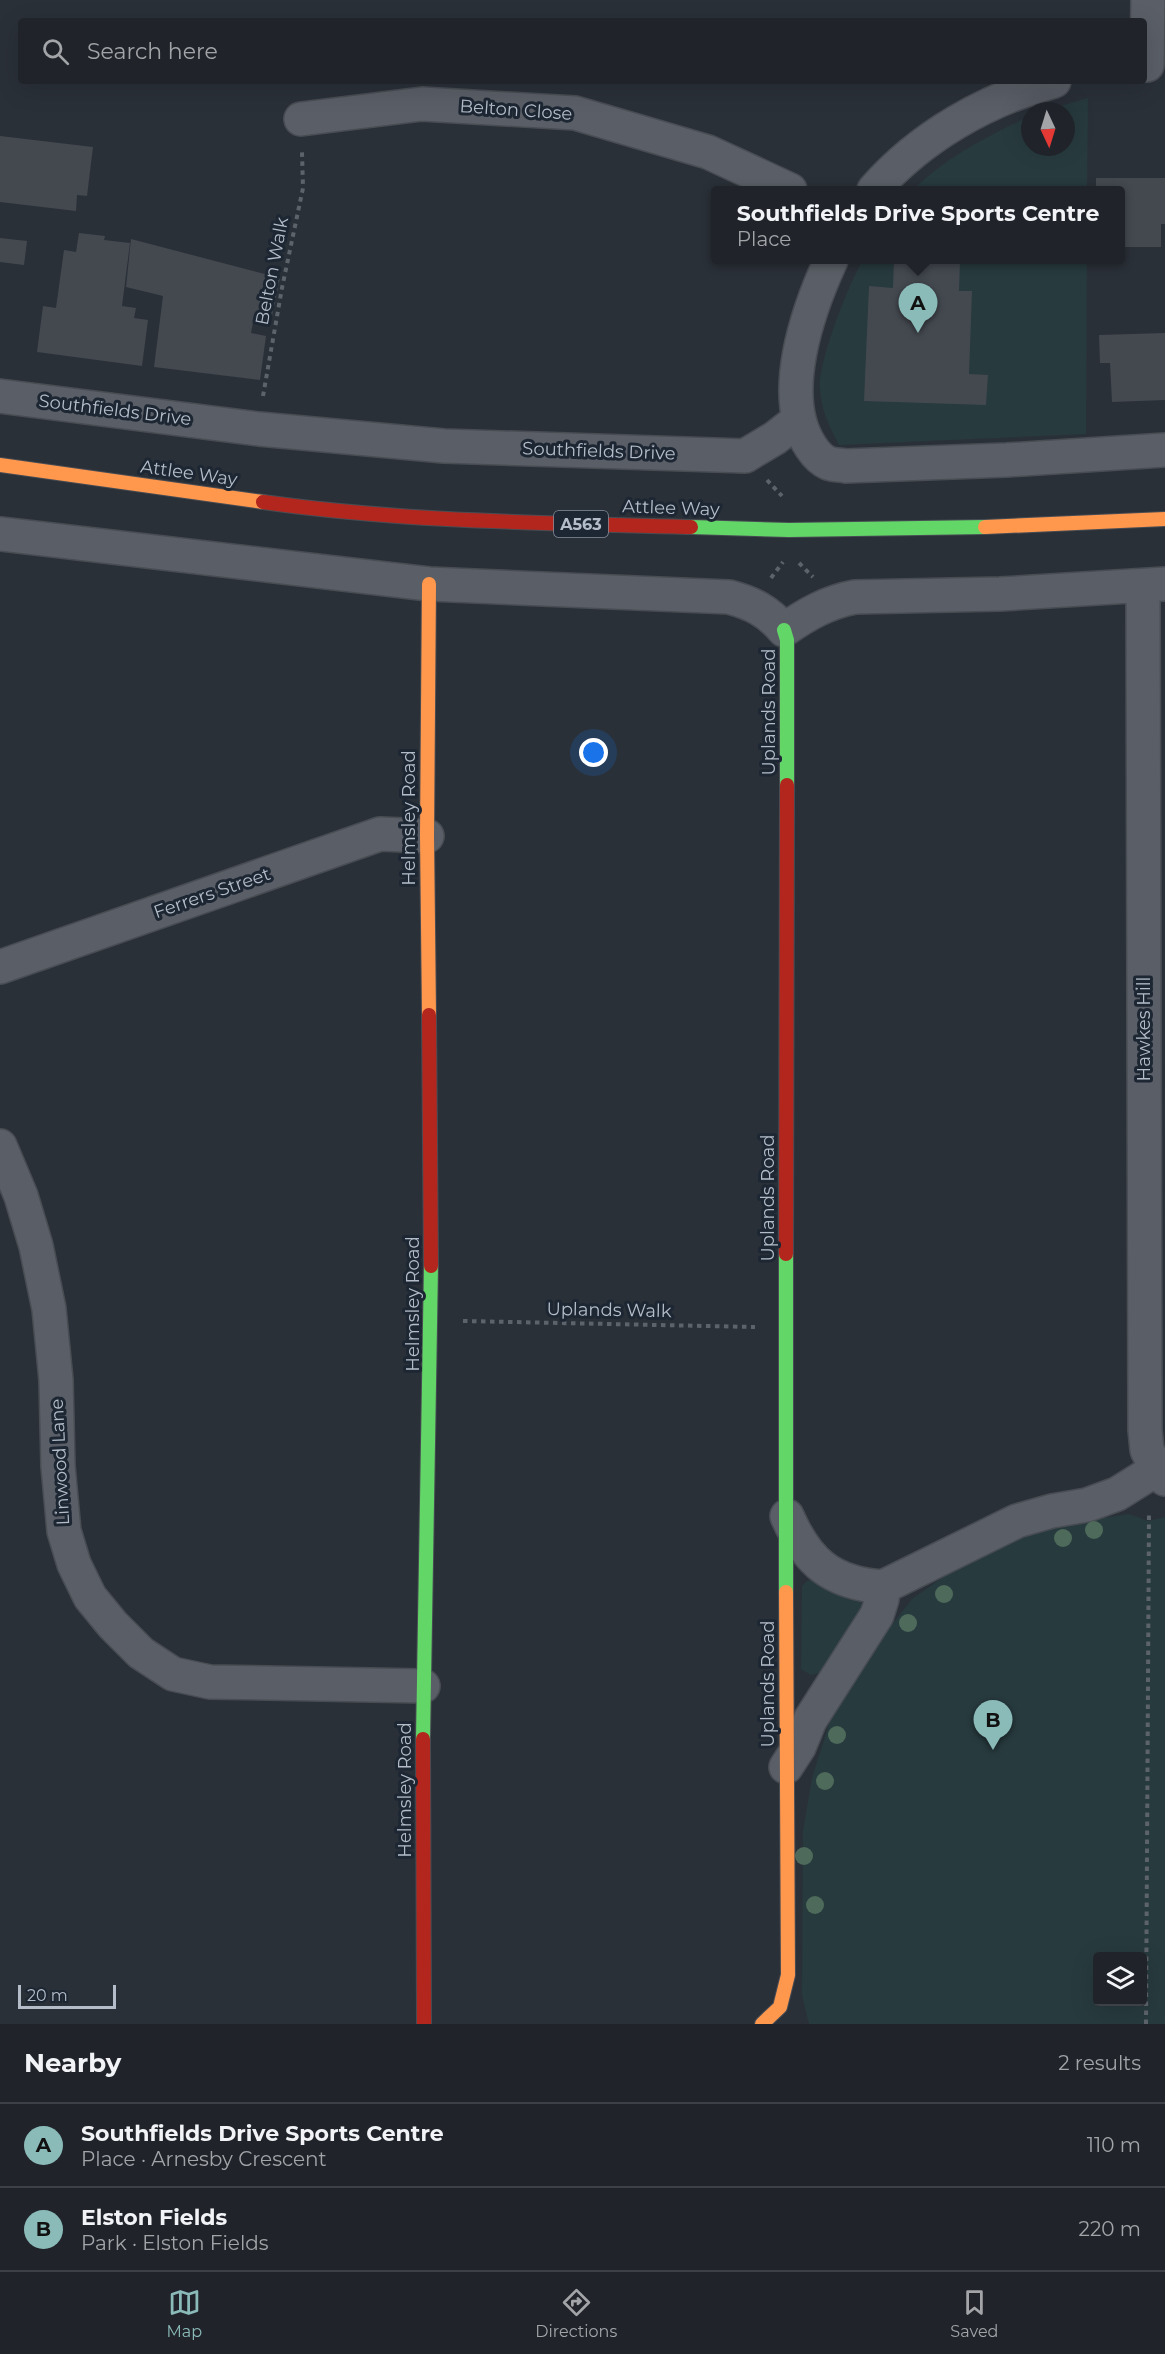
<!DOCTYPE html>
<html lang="en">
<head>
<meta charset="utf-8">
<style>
  body { margin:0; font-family:Montserrat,sans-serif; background:#282c32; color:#f1f3f6 }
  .controls { position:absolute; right:18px; bottom:18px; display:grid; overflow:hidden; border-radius:6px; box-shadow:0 6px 24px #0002 }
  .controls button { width:54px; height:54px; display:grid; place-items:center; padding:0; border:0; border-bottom:2px solid #3d4147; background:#20242a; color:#f1f3f6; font:30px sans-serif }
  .compass { position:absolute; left:1021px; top:102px; width:54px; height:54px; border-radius:50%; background:#20242a; box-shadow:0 6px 24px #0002; rotate:176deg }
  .scale { position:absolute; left:18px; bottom:15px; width:98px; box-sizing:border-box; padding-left:6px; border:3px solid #b4bcc9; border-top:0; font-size:16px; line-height:21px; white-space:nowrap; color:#b4bcc9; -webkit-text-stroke:4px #1d2633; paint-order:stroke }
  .you { position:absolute; left:594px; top:753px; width:21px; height:21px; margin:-15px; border:4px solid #fff; border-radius:50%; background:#1a73e8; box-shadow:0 0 0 9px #1a73e833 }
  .badge { display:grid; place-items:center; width:39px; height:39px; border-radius:50%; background:#8bbbb9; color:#111; font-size:20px; font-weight:700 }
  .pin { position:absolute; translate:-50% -50px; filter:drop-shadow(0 2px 3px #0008) }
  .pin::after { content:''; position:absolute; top:32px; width:21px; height:18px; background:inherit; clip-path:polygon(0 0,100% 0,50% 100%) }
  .popup { position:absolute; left:711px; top:186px; width:414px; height:78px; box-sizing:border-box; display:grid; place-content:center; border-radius:6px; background:#20242a; filter:drop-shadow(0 2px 4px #0005); font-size:20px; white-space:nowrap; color:#a2a4a8 }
  .popup b { font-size:22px; color:#f1f3f6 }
  .popup::after { content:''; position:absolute; left:50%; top:100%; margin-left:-12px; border:12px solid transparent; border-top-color:#20242a }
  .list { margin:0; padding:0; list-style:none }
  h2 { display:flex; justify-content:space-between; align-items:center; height:78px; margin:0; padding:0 24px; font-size:26px }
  h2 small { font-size:20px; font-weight:400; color:#a2a4a8 }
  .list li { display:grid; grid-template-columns:39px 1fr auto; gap:18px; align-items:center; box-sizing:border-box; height:84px; padding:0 24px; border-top:2px solid #3d4147 }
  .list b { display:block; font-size:22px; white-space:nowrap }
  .list p { margin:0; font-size:20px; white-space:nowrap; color:#a2a4a8 }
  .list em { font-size:20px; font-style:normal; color:#a2a4a8 }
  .icon { flex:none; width:33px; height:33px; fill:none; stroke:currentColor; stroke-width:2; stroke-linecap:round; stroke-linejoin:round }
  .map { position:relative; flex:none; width:1165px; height:2024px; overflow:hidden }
  .search { position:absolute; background:#20242a; box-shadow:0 6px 24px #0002; left:18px; right:18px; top:18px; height:66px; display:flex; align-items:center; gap:15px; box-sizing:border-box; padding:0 21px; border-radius:6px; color:#a2a4a8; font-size:22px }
  .sheet { height:246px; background:#20242a }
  nav { display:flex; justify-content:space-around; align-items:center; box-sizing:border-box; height:84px; border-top:2px solid #3d4147; background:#20242a; font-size:16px; color:#a2a4a8 }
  nav a { display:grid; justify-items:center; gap:3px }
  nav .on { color:#8bbbb9 }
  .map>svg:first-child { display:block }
  .green { fill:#273a3e; fill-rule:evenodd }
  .building { fill:#444950 }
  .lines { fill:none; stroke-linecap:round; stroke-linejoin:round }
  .street-casing { stroke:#484c53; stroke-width:36 }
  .fast-casing { stroke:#484c53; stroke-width:16 }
  .slow-casing { stroke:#484c53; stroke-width:16 }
  .jam-casing { stroke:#484c53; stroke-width:16 }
  .path { stroke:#5d636a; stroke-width:4; stroke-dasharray:4.5 4.5; stroke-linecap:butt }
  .street { stroke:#5a5e66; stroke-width:33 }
  .fast { stroke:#63d668; stroke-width:14 }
  .slow { stroke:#ff974d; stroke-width:14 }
  .jam { stroke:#b3261e; stroke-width:14 }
  .tree { fill:#4e6a5a }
  .labels { text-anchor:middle; stroke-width:6; stroke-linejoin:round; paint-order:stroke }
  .shield { fill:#1d2633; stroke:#878f9c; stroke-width:1.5 }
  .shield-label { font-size:16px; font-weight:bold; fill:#b4bcc9 }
  .street-label { font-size:18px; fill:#b4bcc9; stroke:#1d2633 }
</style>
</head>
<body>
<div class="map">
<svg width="1165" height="2024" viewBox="0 0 1165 2024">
  <rect width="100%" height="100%" fill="#2a3038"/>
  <path class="green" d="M1088,98L1087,190H913C946,157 988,136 1030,116V147H1066V111H1043Z
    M863,260H1087L1086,434L839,445C829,426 821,410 820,388C818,362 849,283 863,260Z
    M1129,1514L1148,1521L1165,1517V2024H809L802,1995L803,1831L812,1778L830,1721L859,1667L912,1599L972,1557L1045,1527ZM1098,1956H1142V2002H1098Z
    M812,1579L860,1599L863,1612L822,1672L811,1675L801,1669L802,1586L807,1581Z"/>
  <path class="building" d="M0,136L93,147L87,196L77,195L76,211L0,202Z
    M1096,178H1165V224H1161V247H1120V190H1096Z
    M79,233L105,236L104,240L130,243L122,306L136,308L134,318L148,320L142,366L37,352L43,306L56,308L64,250L76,252Z
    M0,238L27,241L24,265L0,262Z
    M131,239L280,278L271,321L254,317L251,333L266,336L260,380L154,367L163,296L126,287Z
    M894,260H960L959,291H972L969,374L988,375L986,405L864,401L869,286L893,288Z
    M1165,333V400L1112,402L1110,363H1100L1099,335Z"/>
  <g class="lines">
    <g class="street-casing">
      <path id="street" d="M1147,65L1148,0
        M301,119L422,104L575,113L708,152L790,190
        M874,190C920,137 987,99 1054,81
        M831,260C808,310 777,397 811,447C815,453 821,460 828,463C833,465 841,465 846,466L1007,460L1165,450
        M0,396L259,429L444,446L745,456L775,438L798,420
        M0,534L429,584L729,597C752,603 768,611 784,630C807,614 828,602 855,597L1000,594L1165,584
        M1143,586L1145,1430L1147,1450L1157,1469
        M0,967L380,834L427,836
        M0,1146L21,1196L36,1246L49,1309L56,1380L58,1466L64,1531L74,1564L90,1597L113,1625L141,1653L173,1674L210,1682L423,1686
        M787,1516C807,1562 831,1583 883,1587
        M786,1767L799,1747L810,1720L877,1615L882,1599L883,1587L1017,1521L1052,1511L1087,1505L1117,1494L1157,1469L1165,1479"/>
    </g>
    <g class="fast-casing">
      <path id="fast" d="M691,527L789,530L985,527
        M784,630L787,640V785
        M786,1592V1254
        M423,1739L431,1266"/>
    </g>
    <g class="slow-casing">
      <path id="slow" d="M0,465L263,502
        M985,527L1165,519
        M429,1015L427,836L429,584
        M762,2024L780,2007L788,1975L786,1592"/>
    </g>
    <g class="jam-casing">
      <path id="jam" d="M263,502C405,522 548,523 691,527
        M429,1015L431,1266
        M786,1254L787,785
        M423,1739L424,2024"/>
    </g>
    <path class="path" d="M263,396L282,288L303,188L302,152
      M767,480L782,496
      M799,563L813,577
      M771,578L783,562
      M463,1321L755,1327
      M1146,2024L1149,1512"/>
    <use href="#street" class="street"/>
    <use href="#fast" class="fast"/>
    <use href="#slow" class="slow"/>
    <use href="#jam" class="jam"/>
  </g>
  <g class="tree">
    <circle cx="1094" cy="1530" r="9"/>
    <circle cx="1063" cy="1538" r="9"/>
    <circle cx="944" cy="1594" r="9"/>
    <circle cx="908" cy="1623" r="9"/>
    <circle cx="837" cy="1735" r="9"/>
    <circle cx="825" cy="1781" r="9"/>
    <circle cx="804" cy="1856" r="9"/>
    <circle cx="815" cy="1905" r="9"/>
  </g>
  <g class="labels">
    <rect class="shield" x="554" y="511" width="54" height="26" rx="4.5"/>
    <g class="shield-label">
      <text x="581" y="530">A563</text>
    </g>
    <g class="street-label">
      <text transform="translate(516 110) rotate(4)" y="6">Belton Close</text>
      <text transform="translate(272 271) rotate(-79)" y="6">Belton Walk</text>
      <text transform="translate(115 410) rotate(7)" y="6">Southfields Drive</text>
      <text transform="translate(599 451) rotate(2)" y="6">Southfields Drive</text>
      <text transform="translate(189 473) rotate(8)" y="6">Attlee Way</text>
      <text transform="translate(671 508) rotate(2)" y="6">Attlee Way</text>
      <text transform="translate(769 712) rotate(-90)" y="6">Uplands Road</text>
      <text transform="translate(409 818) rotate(-90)" y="6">Helmsley Road</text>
      <text transform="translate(212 893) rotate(-19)" y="6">Ferrers Street</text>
      <text transform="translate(1144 1029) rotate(-90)" y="6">Hawkes Hill</text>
      <text transform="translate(768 1198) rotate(-90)" y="6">Uplands Road</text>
      <text transform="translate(413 1304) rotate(-90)" y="6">Helmsley Road</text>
      <text transform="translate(609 1310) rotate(1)" y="6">Uplands Walk</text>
      <text transform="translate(60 1462) rotate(-93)" y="6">Linwood Lane</text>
      <text transform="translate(768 1684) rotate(-90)" y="6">Uplands Road</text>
      <text transform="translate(405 1790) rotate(-90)" y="6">Helmsley Road</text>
    </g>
  </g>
</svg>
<div class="controls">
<button><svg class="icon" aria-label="layers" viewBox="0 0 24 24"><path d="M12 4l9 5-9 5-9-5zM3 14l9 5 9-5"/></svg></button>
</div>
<svg class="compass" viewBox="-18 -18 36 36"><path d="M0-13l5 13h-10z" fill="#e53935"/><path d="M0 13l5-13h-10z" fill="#a2a4a8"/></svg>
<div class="scale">20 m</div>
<div class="you"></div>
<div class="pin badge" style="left:918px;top:333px">A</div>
<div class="popup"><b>Southfields Drive Sports Centre</b>Place</div>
<div class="pin badge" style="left:993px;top:1750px">B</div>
<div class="search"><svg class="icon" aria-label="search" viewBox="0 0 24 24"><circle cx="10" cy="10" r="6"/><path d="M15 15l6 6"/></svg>Search here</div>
</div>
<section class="sheet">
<h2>Nearby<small>2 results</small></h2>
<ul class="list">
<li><span class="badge">A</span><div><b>Southfields Drive Sports Centre</b><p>Place · Arnesby Crescent</p></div><em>110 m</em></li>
<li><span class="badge">B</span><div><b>Elston Fields</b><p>Park · Elston Fields</p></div><em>220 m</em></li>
</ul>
</section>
<nav>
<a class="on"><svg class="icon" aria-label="map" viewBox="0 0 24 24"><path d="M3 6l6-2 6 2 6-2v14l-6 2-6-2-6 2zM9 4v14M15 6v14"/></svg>Map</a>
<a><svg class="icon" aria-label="directions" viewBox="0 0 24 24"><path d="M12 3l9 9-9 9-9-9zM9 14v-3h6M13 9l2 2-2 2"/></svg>Directions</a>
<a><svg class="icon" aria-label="saved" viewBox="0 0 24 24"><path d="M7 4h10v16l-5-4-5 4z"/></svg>Saved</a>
</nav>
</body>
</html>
